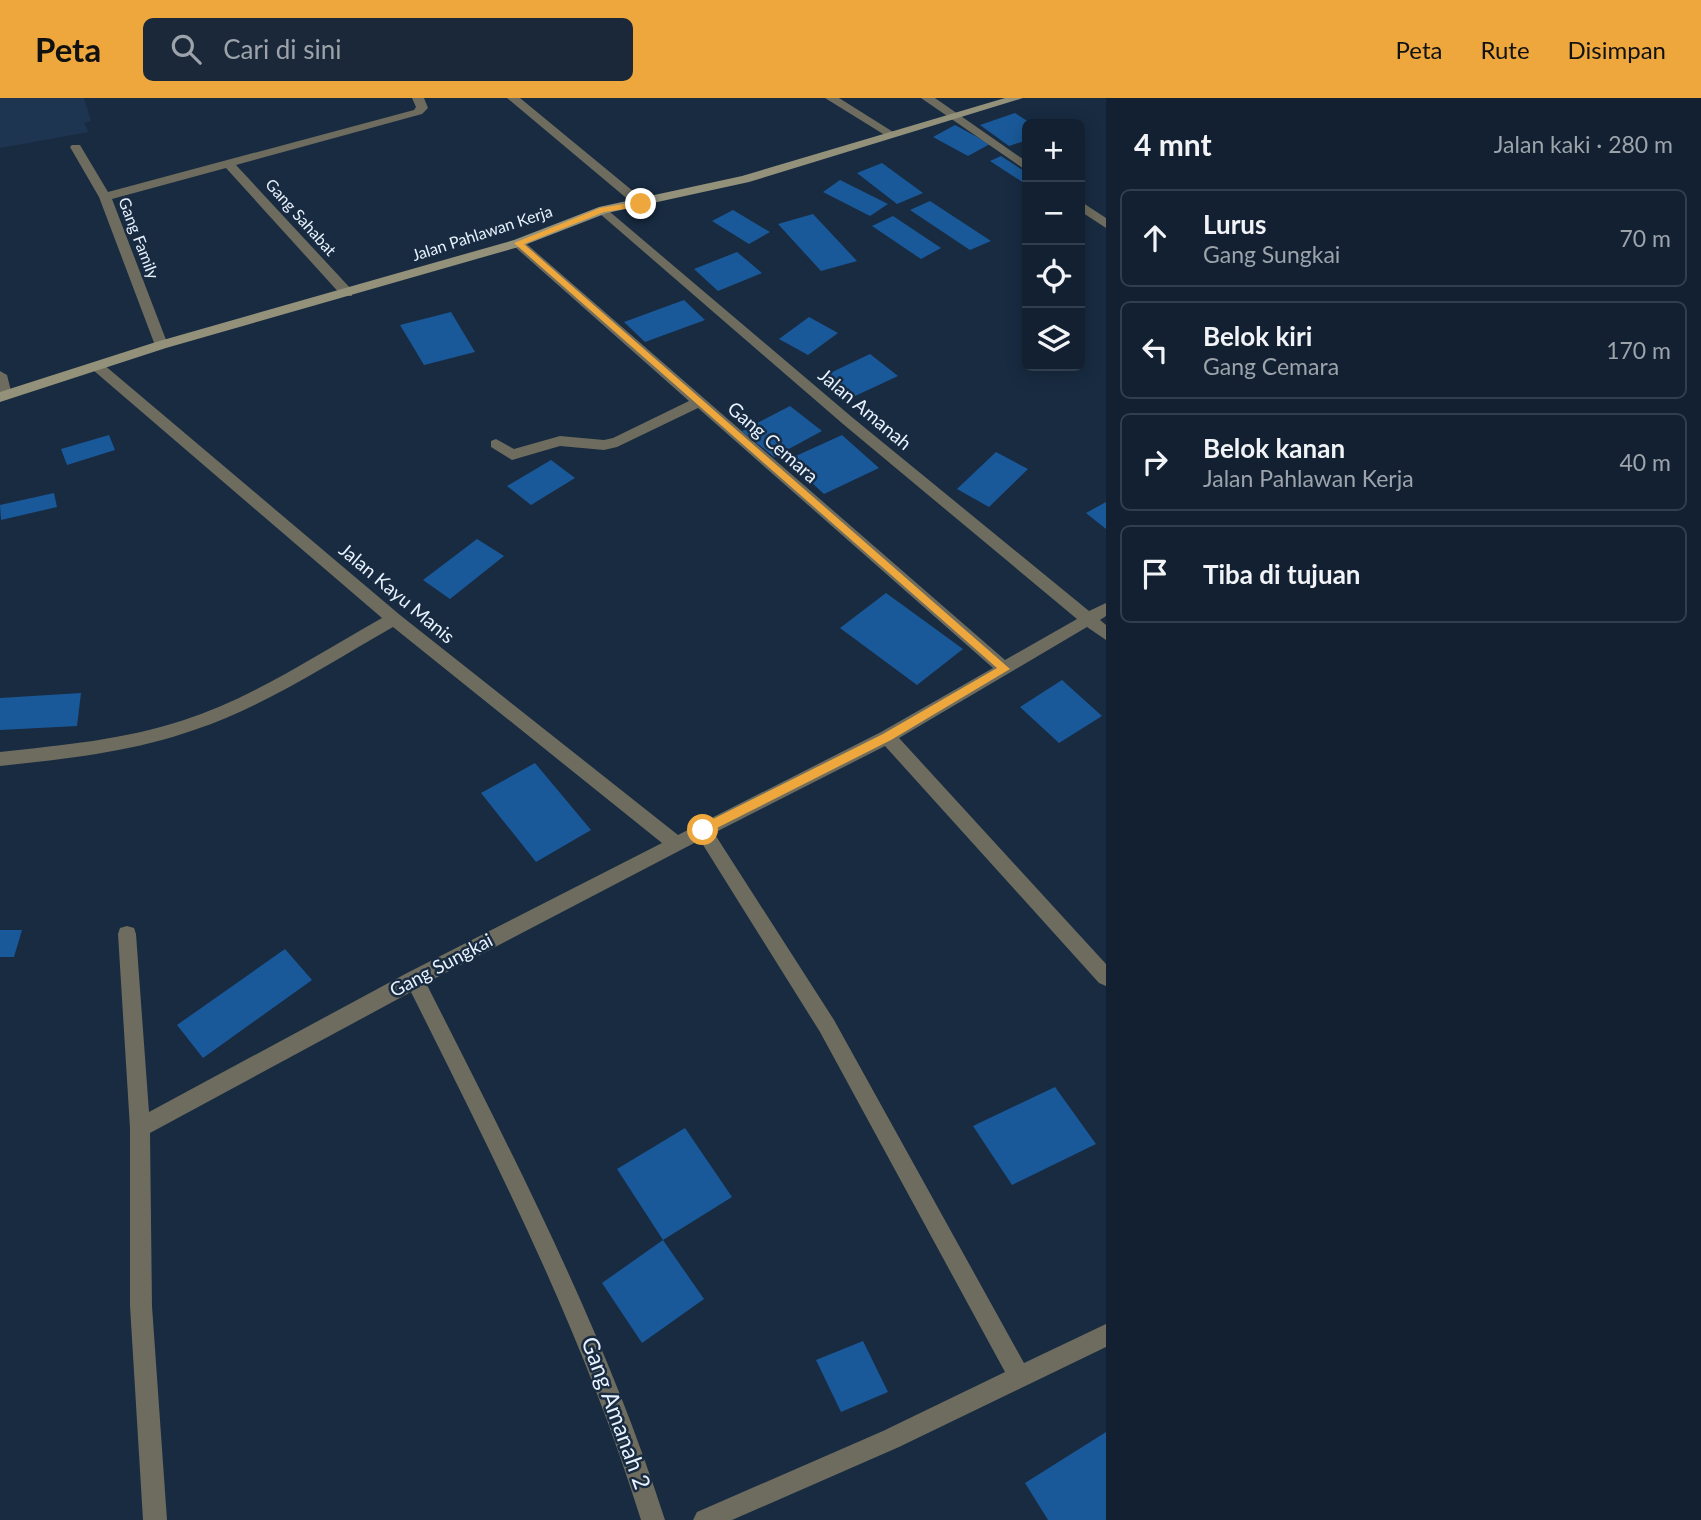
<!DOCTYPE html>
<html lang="id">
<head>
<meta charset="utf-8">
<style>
  body { margin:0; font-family:Lato,sans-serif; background:#1b2839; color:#f1f3f6 }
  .controls { position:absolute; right:21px; top:21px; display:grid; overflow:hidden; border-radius:10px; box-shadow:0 4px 18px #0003 }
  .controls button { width:63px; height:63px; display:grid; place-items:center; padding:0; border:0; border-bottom:2px solid #313e4d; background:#122031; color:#f1f3f6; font:35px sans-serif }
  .stop { position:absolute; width:21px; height:21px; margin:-16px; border:5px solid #eea73c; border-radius:50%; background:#fff }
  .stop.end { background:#eea73c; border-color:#fff; box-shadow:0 2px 7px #0008 }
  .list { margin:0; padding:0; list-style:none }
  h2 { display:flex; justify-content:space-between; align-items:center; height:91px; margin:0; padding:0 28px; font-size:30px }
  h2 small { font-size:23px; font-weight:400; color:#9ca3ab }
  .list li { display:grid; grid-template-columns:46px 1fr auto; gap:21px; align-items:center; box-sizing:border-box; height:98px; margin:0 14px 14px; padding:0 14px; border:2px solid #313e4d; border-radius:10px }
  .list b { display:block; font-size:26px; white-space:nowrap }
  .list p { margin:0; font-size:23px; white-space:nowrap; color:#9ca3ab }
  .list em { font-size:23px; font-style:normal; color:#9ca3ab }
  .icon { flex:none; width:38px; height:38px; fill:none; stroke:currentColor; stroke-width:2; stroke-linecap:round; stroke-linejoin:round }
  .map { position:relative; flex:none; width:1106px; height:1422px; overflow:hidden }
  header { display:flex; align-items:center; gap:42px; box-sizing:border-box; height:98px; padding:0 35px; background:#eea73c; color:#111 }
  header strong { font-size:33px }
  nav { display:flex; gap:38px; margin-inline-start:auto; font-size:24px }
  .search { width:490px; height:63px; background:#1b2839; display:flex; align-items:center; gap:18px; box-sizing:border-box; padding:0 24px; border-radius:10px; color:#9ca3ab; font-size:26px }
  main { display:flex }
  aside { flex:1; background:#122031 }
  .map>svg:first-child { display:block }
  .built { fill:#1d3550 }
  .building { fill:#1a5999 }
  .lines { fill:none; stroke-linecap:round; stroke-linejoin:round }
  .street { fill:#6d6c5e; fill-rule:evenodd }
  .secondary { fill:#93917a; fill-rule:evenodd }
  .route { fill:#eea73c }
  .labels { text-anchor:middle; stroke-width:5; stroke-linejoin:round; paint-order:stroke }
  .far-street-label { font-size:16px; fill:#e8f2fe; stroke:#182b41 }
  .street-label { font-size:19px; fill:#e8f2fe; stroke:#182b41 }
  .near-street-label { font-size:23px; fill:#e8f2fe; stroke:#182b41 }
</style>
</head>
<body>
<header>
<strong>Peta</strong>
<div class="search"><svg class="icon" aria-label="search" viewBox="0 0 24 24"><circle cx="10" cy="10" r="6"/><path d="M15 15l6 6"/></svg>Cari di sini</div>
<nav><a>Peta</a><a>Rute</a><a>Disimpan</a></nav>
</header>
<main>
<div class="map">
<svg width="1106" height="1422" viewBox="0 0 1106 1422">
  <rect width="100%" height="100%" fill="#182b41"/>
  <path class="built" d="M0,0H84L91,23L84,25L89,34L0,50Z"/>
  <path class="building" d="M1015,15L1032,26H1027V42L1009,48L980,27Z
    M955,27L990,46L968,58L933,39Z
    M1001,58L1027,75V87L990,63Z
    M882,65L923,95L897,106L857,75Z
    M840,82L888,106L870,118L823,94Z
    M930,103L991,143L970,152L910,112Z
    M733,112L770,134L749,146L712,123Z
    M813,116L857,163L821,173L778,126Z
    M893,118L941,150L921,161L872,128Z
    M737,154L762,175L718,193L694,171Z
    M684,202L705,222L645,244L624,224Z
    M451,214L475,254L424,267L400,227Z
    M809,219L838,235L808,257L779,241Z
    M870,256L898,278L853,299L826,277Z
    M790,308L822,333L774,359L742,333Z
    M109,337L115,352L67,367L61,351Z
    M842,337L879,370L824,396L787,362Z
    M996,354L1028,371L989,409L957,391Z
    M551,362L575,380L531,407L507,388Z
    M54,395L57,409L1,422L0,407Z
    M1106,404V431L1086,415Z
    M477,441L504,458L450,501L423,482Z
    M886,495L963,551L917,587L840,530Z
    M1062,582L1102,618L1059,645L1020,609Z
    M81,595L77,628L0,632V600Z
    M535,665L591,732L536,764L481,695Z
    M0,832H22L14,859H0Z
    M285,851L312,882L203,960L177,927Z
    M1055,989L1096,1046L1012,1087L973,1028Z
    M685,1030L732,1099L663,1142L704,1201L642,1245L602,1185L663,1142L617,1071Z
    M863,1243L888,1294L841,1314L816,1262Z
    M1106,1334V1422H1048L1025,1385Z"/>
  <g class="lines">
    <path class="street" d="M412,0H424L428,10L422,16L236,67L352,192V198H342L226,70L112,101L168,247L161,251L156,250L99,99L70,49L72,47H80L108,94L414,12L416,9Z
      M507,0H520L645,103V109H637Z
      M825,0H839L898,37L888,39Z
      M921,0H935L1027,64V73Z
      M1080,103L1106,120V130L1080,113Z
      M603,108L853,320L1089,513L1106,505V518L1100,522L1106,527V542L1087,529L899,640L1106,866V888L1099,885L885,648L714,735L834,922L1024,1265L1106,1226V1249L899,1349L732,1422H693L697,1414L883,1333L1005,1274L820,934L700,742L426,885C515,1061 605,1234 665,1422H641C583,1235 498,1068 411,894L150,1035L152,1208L167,1422H143L130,1208V1030L118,836L120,830L127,828L134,830L136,836L149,1014L407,875L662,745L393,529C328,566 265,608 194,632C132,654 65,661 0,668V654C62,647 124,642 184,622C254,599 318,556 382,520L93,272V266H103L400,517L678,737L881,634L993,570L698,310L617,349L604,352L560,348L512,362L491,349V343L496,341L514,351L560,338L604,342L613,340L689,303L514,148V142H522L1005,562L1077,521L843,326L599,115L597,112Z
      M0,273L7,277L12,297L5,302L0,300Z"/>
    <path class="secondary" d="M1005,0H1023L749,84L607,115L522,148L166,250L0,304V294L156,244L514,142L599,109L742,78Z"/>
  </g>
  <path class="route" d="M641,103L644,108L604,114L524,146L1010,571L891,642L703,737L698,732L699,728L883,636L997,570L514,145L600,110Z"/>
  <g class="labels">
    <g class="far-street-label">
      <text transform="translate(301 119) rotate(48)" y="6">Gang Sahabat</text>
      <text transform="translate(482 135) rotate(-18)" y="6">Jalan Pahlawan Kerja</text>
      <text transform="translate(139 140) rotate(69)" y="6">Gang Family</text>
    </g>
    <g class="street-label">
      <text transform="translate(865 311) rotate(40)" y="7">Jalan Amanah</text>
      <text transform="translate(773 344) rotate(41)" y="7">Gang Cemara</text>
      <text transform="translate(397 495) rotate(40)" y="7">Jalan Kayu Manis</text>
      <text transform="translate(441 867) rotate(-28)" y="7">Gang Sungkai</text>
    </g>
    <g class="near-street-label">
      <text transform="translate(616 1315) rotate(70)" y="8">Gang Amanah 2</text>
    </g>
  </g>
</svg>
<div class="controls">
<button>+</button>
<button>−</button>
<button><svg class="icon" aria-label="locate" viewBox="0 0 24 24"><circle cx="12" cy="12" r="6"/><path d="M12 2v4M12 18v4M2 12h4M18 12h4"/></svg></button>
<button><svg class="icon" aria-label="layers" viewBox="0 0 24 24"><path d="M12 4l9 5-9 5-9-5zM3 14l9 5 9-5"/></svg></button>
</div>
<div class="stop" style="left:703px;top:732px"></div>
<div class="stop end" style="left:641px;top:106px"></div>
</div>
<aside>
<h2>4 mnt<small>Jalan kaki · 280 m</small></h2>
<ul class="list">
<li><svg class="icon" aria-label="ahead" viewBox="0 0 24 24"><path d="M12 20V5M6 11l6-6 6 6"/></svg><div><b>Lurus</b><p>Gang Sungkai</p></div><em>70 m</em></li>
<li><svg class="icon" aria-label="left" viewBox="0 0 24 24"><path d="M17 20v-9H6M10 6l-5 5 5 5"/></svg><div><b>Belok kiri</b><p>Gang Cemara</p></div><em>170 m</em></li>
<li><svg class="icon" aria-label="right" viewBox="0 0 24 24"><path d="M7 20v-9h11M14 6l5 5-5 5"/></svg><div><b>Belok kanan</b><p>Jalan Pahlawan Kerja</p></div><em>40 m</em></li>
<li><svg class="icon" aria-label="arrive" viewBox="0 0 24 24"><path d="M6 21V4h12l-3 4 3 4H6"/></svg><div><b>Tiba di tujuan</b></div></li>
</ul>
</aside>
</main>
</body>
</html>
